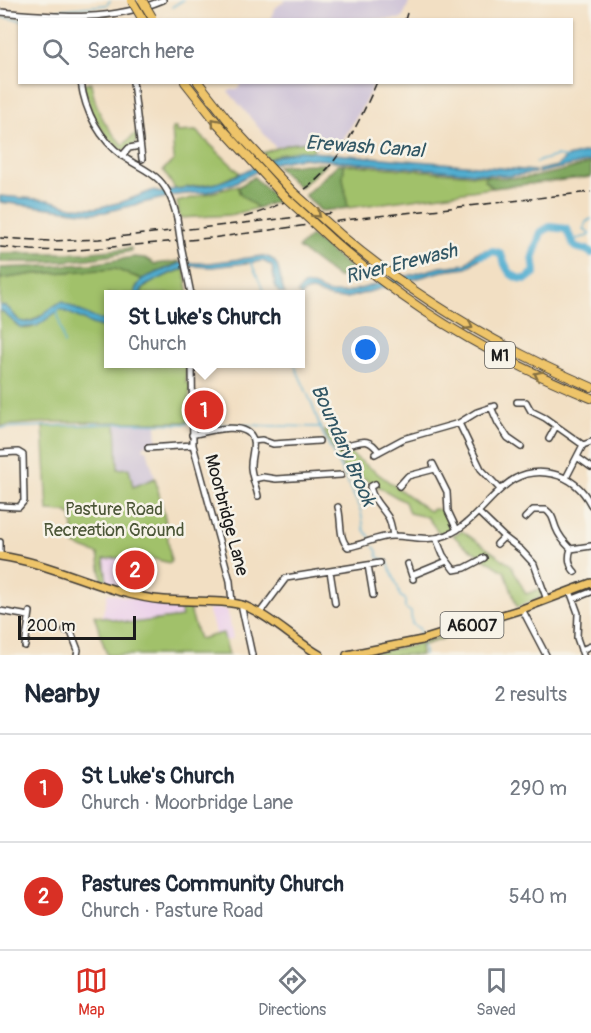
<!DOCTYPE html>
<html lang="en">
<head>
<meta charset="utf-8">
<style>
  body { margin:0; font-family:Pangolin,sans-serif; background:#f6f6f7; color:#1f2937 }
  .scale { position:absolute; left:18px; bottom:15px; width:118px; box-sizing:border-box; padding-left:6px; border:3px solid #1c1c1c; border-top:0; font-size:16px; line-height:21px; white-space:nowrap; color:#1c1c1c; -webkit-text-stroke:4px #f7f3e8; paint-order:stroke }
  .you { position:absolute; left:366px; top:350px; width:21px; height:21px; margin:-15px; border:4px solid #fff; border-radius:50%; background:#1a73e8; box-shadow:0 0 0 9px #1a73e833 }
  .badge { display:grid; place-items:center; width:39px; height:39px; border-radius:50%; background:#d93025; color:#fff; font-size:20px; font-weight:700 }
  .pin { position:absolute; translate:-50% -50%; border:3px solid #fff; box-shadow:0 2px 6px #0006 }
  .popup { position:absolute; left:104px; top:290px; width:201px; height:78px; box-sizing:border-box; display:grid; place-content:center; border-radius:0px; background:#fff; filter:drop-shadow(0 2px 4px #0005); font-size:20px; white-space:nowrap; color:#747a83 }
  .popup b { font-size:22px; color:#1f2937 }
  .popup::after { content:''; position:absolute; left:50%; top:100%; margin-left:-12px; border:12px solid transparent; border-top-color:#fff }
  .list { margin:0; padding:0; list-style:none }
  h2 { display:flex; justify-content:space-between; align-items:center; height:78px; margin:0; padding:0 24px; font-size:26px }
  h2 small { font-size:20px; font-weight:400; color:#747a83 }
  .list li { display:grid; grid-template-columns:39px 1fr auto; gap:18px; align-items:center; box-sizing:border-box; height:108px; padding:0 24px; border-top:2px solid #e0e1e3 }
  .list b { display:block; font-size:22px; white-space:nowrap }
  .list p { margin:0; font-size:20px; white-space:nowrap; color:#747a83 }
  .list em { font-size:20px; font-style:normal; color:#747a83 }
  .icon { flex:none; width:33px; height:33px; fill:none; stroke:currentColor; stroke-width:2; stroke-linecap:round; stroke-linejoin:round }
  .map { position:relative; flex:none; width:591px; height:655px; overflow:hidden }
  .search { position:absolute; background:#fff; box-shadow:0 2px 4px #0004; left:18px; right:18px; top:18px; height:66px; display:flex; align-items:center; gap:15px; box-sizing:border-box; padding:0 21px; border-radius:0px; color:#747a83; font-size:22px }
  .sheet { height:294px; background:#fff }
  nav { display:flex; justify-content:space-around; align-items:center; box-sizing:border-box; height:84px; border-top:2px solid #e0e1e3; background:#fff; font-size:16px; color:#747a83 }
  nav a { display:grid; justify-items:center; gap:3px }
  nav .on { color:#d93025 }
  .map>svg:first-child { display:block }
  .built { fill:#ecd1ea }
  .industrial { fill:#cbbfd5 }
  .green { fill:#a1c16a; stroke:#5e6e43; stroke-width:1.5 }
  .forest { fill:#80a75e; stroke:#4e623d; stroke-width:1.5 }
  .water { fill:#51add0; stroke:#366476; stroke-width:1.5 }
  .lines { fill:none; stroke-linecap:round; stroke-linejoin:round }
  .stream { stroke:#51add0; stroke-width:1.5 }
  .river { stroke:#51add0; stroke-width:8 }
  .minor-casing { stroke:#3c3935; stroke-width:8 }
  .major-casing { stroke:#3c3935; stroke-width:10 }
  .highway-casing { stroke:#3c3935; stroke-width:10 }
  .minor { stroke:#fff; stroke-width:5 }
  .major { stroke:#eec469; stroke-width:7 }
  .highway { stroke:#eec469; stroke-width:8 }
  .rail { stroke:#1c1c1c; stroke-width:1.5; stroke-dasharray:9 4.5; stroke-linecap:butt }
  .minor-bridge-casing { stroke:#3c3935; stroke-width:8; stroke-linecap:butt }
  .highway-bridge-casing { stroke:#3c3935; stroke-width:10; stroke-linecap:butt }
  .minor-bridge { stroke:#fff; stroke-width:5 }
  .highway-bridge { stroke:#eec469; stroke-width:8 }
  .oneway { stroke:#857042 }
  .labels { text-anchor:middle; stroke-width:5; stroke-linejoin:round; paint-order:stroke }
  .shield { fill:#f7f3e8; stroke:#5e5c59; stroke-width:1.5 }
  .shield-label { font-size:16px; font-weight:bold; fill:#1c1c1c }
  .park-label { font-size:18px; fill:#4b5637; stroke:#f7f3e8 }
  .street-label { font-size:18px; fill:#1c1c1c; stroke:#f7f3e8 }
  .water-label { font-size:20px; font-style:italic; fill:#315664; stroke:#f7f3e8 }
</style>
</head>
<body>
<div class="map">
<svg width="591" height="655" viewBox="0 0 591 655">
  <rect width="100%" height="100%" fill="#f7f3e8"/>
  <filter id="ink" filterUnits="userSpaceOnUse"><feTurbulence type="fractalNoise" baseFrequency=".0167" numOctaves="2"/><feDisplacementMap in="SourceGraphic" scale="12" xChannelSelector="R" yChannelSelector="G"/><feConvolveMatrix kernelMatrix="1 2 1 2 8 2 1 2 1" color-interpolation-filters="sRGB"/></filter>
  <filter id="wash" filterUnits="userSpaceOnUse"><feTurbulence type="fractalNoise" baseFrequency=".008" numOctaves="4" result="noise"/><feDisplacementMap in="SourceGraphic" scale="24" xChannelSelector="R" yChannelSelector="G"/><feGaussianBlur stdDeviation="1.35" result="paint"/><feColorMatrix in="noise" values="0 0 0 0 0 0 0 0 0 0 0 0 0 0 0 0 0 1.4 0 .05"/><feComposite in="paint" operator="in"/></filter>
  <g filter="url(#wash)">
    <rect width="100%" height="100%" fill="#f2dfc3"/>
    <path class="built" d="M121,557L125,587L107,582L104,559Z
      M108,593L135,599L180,605L182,617L131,623L102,617Z
      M208,608L227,609L233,638L225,641L223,634L216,635Z"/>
    <path class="industrial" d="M286,0H410L402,19H270L275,8Z
      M241,83H374L363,106L339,146L307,142L275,147L228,91L239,88Z
      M116,424H156L157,444L143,446L144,450H147L155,478L133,487L129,468L118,469Z"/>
    <path class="green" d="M83,83H91C95,108 104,126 123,145L137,132L136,144L124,150H120L107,137L92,114Z
      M172,128H176V132L196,131L240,173L218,183L175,189L163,170L174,160Z
      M307,142L315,143L313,151L283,153L269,159L262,153L289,144Z
      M344,164L486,176L485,180L493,188L348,208L343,178Z
      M237,186L240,194L258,208L231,215L180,218L177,202Z
      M115,269L142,279L135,290V294H108V322L92,317L62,302C47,307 39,323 21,322C13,316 11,306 0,305V279L35,274Z
      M184,269L189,294H140C144,283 172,273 184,269Z
      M61,309L92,324L108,329V364H190V368H186V383H190L188,422H52L0,426V310C8,314 11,321 18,326C33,336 48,315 61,309Z
      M116,424L118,469L129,468L133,487L155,478L165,518L171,561L170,563L143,556L104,559L107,582L102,580L98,554L74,545L72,516L65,512L48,511L43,426Z
      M330,430L338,445L344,452L347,451L429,511L433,509L445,510L452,529L440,534L427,517L409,513L405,502L358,475L348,477L324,431Z
      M462,531L511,565L526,594L540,589L542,594L540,598L517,607L505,572L462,544L453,535Z
      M180,607H189L199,639L223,633L229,655H107L94,615L131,623L182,617Z
      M521,613L524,616L523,618L521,614L420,646L421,655H359L411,646Z"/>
    <path class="forest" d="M591,163V177L493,188L485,180L486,176C527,182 551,174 591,163Z
      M310,164H326L300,188L276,166Z
      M338,164H344L343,178L348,208L321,211L305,195Z
      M254,177L278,201L258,208L240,194L238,187Z
      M311,236L361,276L337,277L298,248Z
      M131,248V251C88,262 45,263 0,262V253H83Z
      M134,257L145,258L155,264L179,261V263L142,279L115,269L35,274L0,279V268L91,264Z"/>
    <path class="water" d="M300,151L535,171V173L509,176L301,158L273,163L234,183L208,192L176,195L105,212L91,213L0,202V196L49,200L72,207L96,208L122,202L154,190L160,193C179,187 198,188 217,183C247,174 268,154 300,151Z
      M591,151V161L538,173V170L557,166L567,157Z
      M489,249L491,254L477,260L467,268L443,271L347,298C342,298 337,299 332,298C321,296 313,287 303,293L300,303V294H297L303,285H311L328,293H345L440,267L466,264L476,253Z
      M262,256C283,257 278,280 285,294L279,293L275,285L272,266L263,261L213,267L193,266L171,273L147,285L142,289L140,294H135V290L142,279L181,263H210Z
      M62,302L92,317L108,322V329L92,324L61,309L37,326L21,328L0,310V305C14,307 13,320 23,322C38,325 49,306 62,302Z"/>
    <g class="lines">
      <path class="stream" d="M172,7L183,0
        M57,12V10L106,5L110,1
        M0,17L23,20
        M536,162L556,156L568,158
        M572,240L588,236L590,233L583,230L586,222L591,219
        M251,262L265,294
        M57,310L64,344
        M294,364L312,404L322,432L350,487L361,512L364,530L370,537
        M195,424L320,427
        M0,428L127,423L188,424
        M374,547L377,551L378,557L388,562C391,574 398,583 400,596L405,599V608L411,612L412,624L419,628L421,636
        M423,646L424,655"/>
      <path class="river" d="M482,255L493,251L500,253C507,267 508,279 526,279L535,272L533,256L541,232L550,227L566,229L575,247L587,250L591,253"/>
    </g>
  </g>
  <g filter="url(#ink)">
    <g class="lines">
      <g class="minor-casing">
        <path id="minor" d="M0,12C57,17 108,23 163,0
          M81,82C85,112 100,140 124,157C135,165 149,170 159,180C169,190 174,205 177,218
          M133,82L142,159
          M122,156L129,148L140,146
          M181,245L191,294
          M192,364L193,445L230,581L232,603
          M517,402H526L531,411L545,418L583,445
          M491,407L498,423L508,438L521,447
          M459,423L481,469L500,489
          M192,435C205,432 248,419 253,440C255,449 250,459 251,468C252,478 256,487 258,496
          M549,439L556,426
          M253,441L262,440L273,444L319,441
          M340,446C358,445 366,433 379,452
          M148,448L193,445
          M0,453L18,452L23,455L24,501L19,507L0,506
          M375,454L403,439L459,423L477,412L495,406
          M577,457L591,467
          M433,464L447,492L448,511L457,530
          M566,478L583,445L591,442
          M254,479L263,477L276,479L341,475
          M375,484L370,487C374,502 380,505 388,517C391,522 392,530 393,536
          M399,486L408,476L435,469
          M338,507C342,520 338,538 348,547C363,545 377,536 393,536C412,536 428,542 447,535C488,518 501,462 553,474C571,478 583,489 591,505
          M479,513L504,537L521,550L534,564L547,600
          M525,518L533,510H546C553,515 553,520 556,528C559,536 565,543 571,549L591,546
          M436,538L443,555L454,570L465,568L484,558
          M0,542V556
          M497,544L504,537
          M571,549C568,557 569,566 575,572
          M408,564L413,579
          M368,565L373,595
          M330,571L335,603
          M413,575L447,561
          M570,591L578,613L577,638L583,655
          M573,599L591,592
          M241,604L252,655
          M522,609L546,655
          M0,611L29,616
          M259,614L286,578L380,563
          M65,630L71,632L73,627
          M71,632L78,650L77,655
          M25,646L30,612
          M581,650L591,646"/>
      </g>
      <g class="major-casing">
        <path id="major" d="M0,556C57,564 107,595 164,600C185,602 230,599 247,607C273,618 295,641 320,655
          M347,655L422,640L522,609L591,583"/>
      </g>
      <g class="highway-casing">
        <path id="highway" d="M185,82L218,124L283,195
          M198,82L238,133L292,191
          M342,236C417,299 501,348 591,387
          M332,240C407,307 498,360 591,398"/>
      </g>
      <use href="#minor" class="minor"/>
      <use href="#major" class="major"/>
      <use href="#highway" class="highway"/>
      <path class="rail" d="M405,20L407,13
        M244,217C322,196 346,152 377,82
        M0,238L51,241L99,239L334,213
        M0,247L31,250L68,251L211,238L361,218L591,192"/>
      <g class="minor-bridge-casing">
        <path id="minor-bridge" d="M177,218L181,245"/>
      </g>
      <g class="highway-bridge-casing">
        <path id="highway-bridge" d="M142,0L152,17
          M132,1L143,20
          M292,191L342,236
          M283,195L332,240"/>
      </g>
      <use href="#minor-bridge" class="minor-bridge"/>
      <use href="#highway-bridge" class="highway-bridge"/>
    </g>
    <defs><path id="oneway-chevron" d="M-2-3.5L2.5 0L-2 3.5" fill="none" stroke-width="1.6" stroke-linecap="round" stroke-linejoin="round" transform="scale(1.5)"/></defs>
    <g class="oneway">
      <use href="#oneway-chevron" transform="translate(215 122) rotate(-130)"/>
      <use href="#oneway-chevron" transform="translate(317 214) rotate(42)"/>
      <use href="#oneway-chevron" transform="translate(469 326) rotate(31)"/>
      <use href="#oneway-chevron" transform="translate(538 375) rotate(-154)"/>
    </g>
  </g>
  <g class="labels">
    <g class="shield">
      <rect x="485" y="342" width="30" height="26" rx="4.5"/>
      <rect x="440.5" y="612" width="63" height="26" rx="4.5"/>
    </g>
    <g class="shield-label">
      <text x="500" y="361">M1</text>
      <text x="472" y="631">A6007</text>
    </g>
    <g class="park-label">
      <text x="114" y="515">Pasture Road<tspan x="114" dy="21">Recreation Ground</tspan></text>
    </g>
    <g class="street-label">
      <text transform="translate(227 515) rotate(75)" y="6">Moorbridge Lane</text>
    </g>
    <g class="water-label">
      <text transform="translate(365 146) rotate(4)" y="7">Erewash Canal</text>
      <text transform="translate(401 263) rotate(-14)" y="7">River Erewash</text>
      <text transform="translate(344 445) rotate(66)" y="7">Boundary Brook</text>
    </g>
  </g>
</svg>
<div class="scale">200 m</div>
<div class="you"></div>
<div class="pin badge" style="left:204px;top:410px">1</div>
<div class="popup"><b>St Luke's Church</b>Church</div>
<div class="pin badge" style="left:135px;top:570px">2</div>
<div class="search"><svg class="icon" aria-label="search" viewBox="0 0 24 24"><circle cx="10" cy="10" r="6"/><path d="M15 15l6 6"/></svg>Search here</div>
</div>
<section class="sheet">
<h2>Nearby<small>2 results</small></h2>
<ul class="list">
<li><span class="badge">1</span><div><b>St Luke's Church</b><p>Church · Moorbridge Lane</p></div><em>290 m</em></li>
<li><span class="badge">2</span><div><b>Pastures Community Church</b><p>Church · Pasture Road</p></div><em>540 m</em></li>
</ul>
</section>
<nav>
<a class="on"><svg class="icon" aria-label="map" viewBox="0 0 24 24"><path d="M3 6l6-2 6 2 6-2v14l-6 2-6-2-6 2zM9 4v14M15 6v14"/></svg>Map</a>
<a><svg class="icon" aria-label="directions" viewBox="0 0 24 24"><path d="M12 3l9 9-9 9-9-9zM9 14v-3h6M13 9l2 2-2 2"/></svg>Directions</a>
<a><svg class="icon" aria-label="saved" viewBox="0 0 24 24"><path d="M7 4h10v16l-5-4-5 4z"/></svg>Saved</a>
</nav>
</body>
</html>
